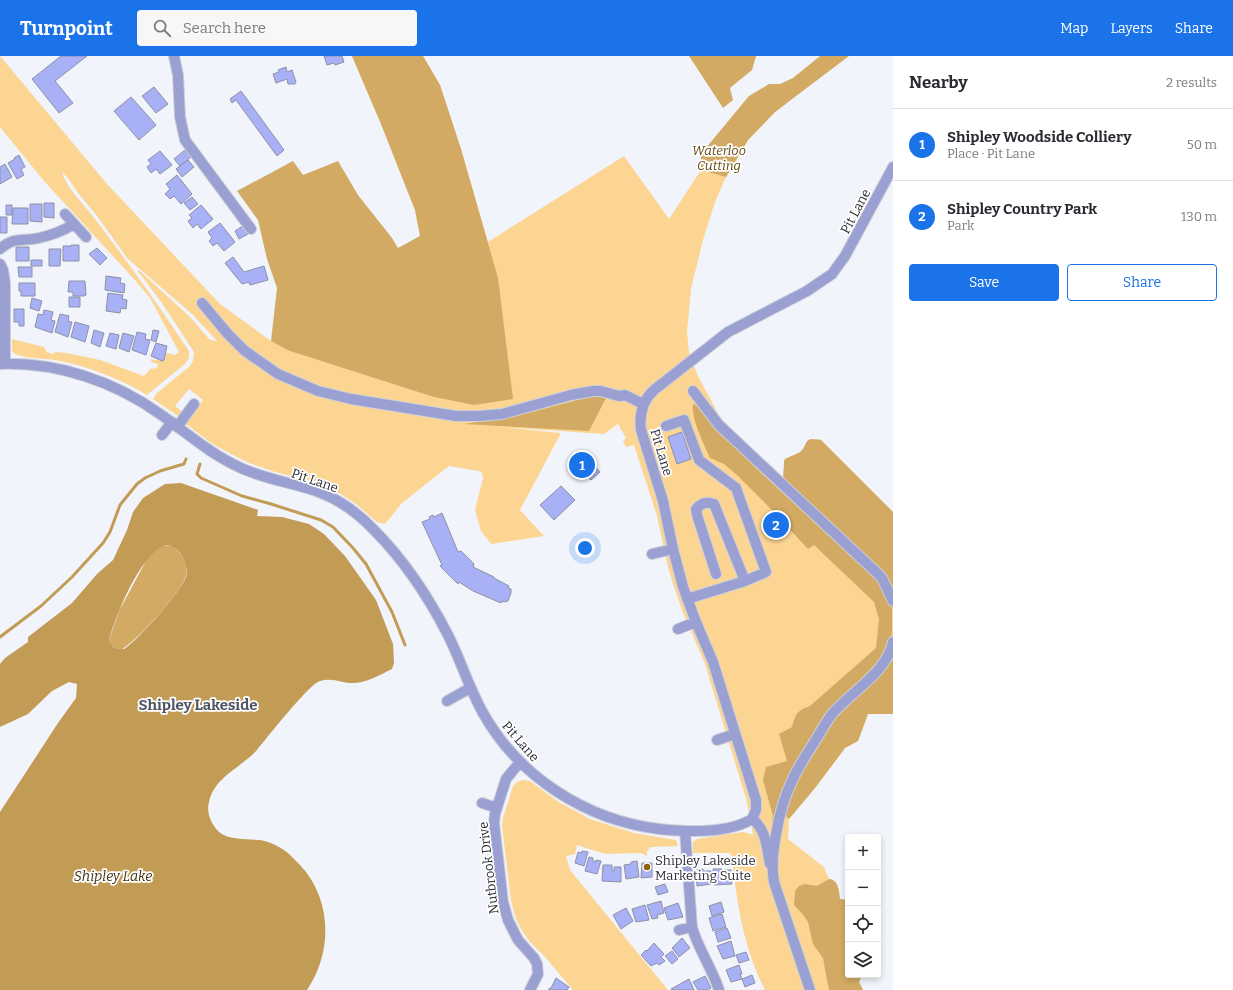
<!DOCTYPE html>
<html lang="en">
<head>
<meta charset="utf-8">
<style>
  body { margin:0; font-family:Bitter,serif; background:#f7f7f7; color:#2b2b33 }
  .controls { position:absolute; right:12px; bottom:12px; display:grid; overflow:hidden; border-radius:4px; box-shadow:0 2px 6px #0003 }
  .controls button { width:36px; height:36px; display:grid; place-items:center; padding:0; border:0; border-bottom:1px solid #e1e1e2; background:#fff; color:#2b2b33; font:20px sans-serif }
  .you { position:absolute; left:585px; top:492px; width:14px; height:14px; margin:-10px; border:3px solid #fff; border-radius:50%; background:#1a73e8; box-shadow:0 0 0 6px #1a73e833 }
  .badge { display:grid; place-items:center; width:26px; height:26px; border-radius:50%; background:#1a73e8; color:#fff; font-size:13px; font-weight:700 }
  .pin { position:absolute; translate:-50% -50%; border:2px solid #fff; box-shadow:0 1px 4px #0006 }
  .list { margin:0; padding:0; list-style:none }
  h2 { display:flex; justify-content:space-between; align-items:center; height:52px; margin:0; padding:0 16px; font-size:17px }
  h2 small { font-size:13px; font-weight:400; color:#7c7c81 }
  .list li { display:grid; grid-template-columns:26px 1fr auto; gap:12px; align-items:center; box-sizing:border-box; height:72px; padding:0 16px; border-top:1px solid #e1e1e2 }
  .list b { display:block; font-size:15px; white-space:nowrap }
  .list p { margin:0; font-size:13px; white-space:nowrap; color:#7c7c81 }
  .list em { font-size:13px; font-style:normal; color:#7c7c81 }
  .actions { display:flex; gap:8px; padding:12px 16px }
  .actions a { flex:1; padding:9px 0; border:1px solid #1a73e8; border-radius:4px; text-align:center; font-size:14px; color:#1a73e8 }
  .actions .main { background:#1a73e8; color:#fff }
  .icon { flex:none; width:22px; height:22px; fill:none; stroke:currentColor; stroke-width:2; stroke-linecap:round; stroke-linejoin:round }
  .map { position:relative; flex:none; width:893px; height:934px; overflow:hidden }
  header { display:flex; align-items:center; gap:24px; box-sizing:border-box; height:56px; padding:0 20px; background:#1a73e8; color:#fff }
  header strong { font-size:19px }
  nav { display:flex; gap:22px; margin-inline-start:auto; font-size:14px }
  .search { width:280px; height:36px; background:#f7f7f7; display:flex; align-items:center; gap:10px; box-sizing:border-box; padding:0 14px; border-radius:4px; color:#7c7c81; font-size:15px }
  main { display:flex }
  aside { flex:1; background:#fff }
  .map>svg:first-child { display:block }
  .green { fill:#fcd593 }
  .forest { fill:#d2aa64 }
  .water { fill:#c29b54; fill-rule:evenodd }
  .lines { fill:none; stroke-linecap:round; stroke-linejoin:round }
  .stream { stroke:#c29b54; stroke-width:3 }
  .building { fill:#a8b0f6; stroke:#8e91a4 }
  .minor-casing { stroke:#ced0d8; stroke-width:12 }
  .minor { stroke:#9aa0d1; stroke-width:10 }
  .poi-dot { fill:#8c6405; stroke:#fff; stroke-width:1.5 }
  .labels { text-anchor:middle; stroke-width:3.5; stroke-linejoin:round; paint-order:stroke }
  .park-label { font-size:13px; font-style:italic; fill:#654912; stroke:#fff }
  .street-label { font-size:13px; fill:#2c2d35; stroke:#fff }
  .poi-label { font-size:13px; fill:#2c2d35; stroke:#fff; text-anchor:start }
  .water-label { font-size:14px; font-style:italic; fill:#443314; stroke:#fff }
  .quarter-label { font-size:15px; font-weight:bold; fill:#515465; stroke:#fff }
</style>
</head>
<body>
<header>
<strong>Turnpoint</strong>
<div class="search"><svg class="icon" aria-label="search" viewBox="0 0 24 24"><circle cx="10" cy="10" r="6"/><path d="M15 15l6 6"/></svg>Search here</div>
<nav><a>Map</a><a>Layers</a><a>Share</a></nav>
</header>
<main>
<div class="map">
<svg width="893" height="934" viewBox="0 0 893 934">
  <rect width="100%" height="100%" fill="#f2f4fc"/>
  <path class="green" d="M0,0L107,128L220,248L271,285L287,294L420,180L415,154L381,68L352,0H423L440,29L461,93L488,186L624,100L669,163L701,114V98L749,40L786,48L775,56L748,84L726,121L715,146L703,184L691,233L687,276L689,296L697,318L722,365L783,425L785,403L801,396L808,384L817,383L821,384L893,456V658H868L858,685L845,692L815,732L789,763L788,783L824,811L829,823C838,824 839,835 840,843L848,844V919H862L859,926L863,934H765C743,890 737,849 732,800L730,797H693V786L697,783L743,776L748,777L753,779L747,746L705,608L682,554L674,531L668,511L657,460L634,389L626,391L623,385L626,382L618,368L604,378L500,371L561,377L520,454L544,480L491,488L481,475L475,454L483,422L482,417L479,415L449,410L402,447L385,468L377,466L356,448L339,437L314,426L275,416L249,407L233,399L211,387L186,368V365L203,344L189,333L175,350L183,356L178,360L153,343L157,337L190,310L193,305L194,296L162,247L137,214L140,215L190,261L210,284L217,285L192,258L128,203L97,160L78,137L68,122L62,116C66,132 85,149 95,163C128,206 159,250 189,295V302L186,307L147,339C119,322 87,310 55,304C42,302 27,303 15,298L12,295V283L44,291L47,296L53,298L55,296L67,297L100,304L144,320L150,313L157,312L158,308L152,306L150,303L162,305L164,304L166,297L175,299L179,296L150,242L134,223L44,125L0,71Z
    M523,724L530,725L557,745L590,763L634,777L676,784L678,790L651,791L647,795V800L641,797L605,798L577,789L575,798L566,800L570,814L668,934H573L545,901L529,885L521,873L516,863L511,845L502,770L503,762L513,730L517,726Z"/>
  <path class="forest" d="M352,0H423L440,29L461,93L498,222L513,343L474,349L434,341L287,294L271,285L277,232L267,203L258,164L237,135L293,105L303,119L338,105L358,139L392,182L398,192L420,180L415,154L381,68Z
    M689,0H756L752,14L730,32L733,44L723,52Z
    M820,0H849L775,56L748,84L726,121L701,114V98L749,40L769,28H780L793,22Z
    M593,340L606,342L589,375L464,368L512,361Z
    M693,348L698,350L755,411L828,479L874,518L892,549V577L888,598L833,654L774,769L772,765L773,760L763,724L766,711L787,705L779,678L792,671C796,657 797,655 810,650L876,592L879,563L874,546L814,489L808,493L767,449L737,419L724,408L710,402C704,388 691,363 693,348Z
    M811,383L821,384L893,456V539L783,425L784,405L785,403C790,400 800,398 803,393C806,389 805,385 811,383Z
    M163,489L173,490C181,496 188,508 186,519C183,535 136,586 122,593L114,592L109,584L119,555L147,503L153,497Z
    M893,599V658H868L858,685L845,692L815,732L789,763L784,758L793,730L833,665L875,623Z
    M829,823C839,824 839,835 840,843L848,844V919H862L859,926L863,934H829L823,902L813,888L808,866L804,860L794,849L795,835L799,830L805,828L817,830Z"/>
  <path class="water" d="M181,427L258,454L257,460L282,461L309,468L324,478L345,500L376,544L393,588L394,607L392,613C380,619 366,627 352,627C341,627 333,621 320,625C309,628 267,682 257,694C242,711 214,721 209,746C206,756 211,768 219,776C228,784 248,783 260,784C266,785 274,788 279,791C287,795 294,803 300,809C332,843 333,896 307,934H0V756L58,667L76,642L77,628L69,626L52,635L28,658L0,671V608L5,602L28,586V581L72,547L97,518L113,504L127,474L133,456L143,442L165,428ZM165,489C173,489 178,493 182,500C185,506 188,514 186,521C180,537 138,584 124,593L114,592L109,584C116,558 140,499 165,489Z"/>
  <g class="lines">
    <path class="stream" d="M200,408L197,418L201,422L242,440L271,448L321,464L333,471L353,492L366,508L392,556L405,589
      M0,581L41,550L72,521L103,487L110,476L120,449L137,428L145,422L160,415L184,408L186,403"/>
  </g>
  <path class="building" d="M61,0H87L55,25L73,47L59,57L32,23Z
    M324,0H342L344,6L335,9L334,7L327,9Z
    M286,11L287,16L292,14L296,26L295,28H288L287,23L276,27L273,18L279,16L278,14Z
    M154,31L168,48L156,57L142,40Z
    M241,35L284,94L277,100L236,44L232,47L230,43Z
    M131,41L156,69L139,84L114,55Z
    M185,94L191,101L180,110L174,103Z
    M160,95L172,109L160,118L156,113L151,117L147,111L151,108L148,104Z
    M19,99L25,111L21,113L24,119L17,123L8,107L15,103L14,102Z
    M188,104L194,111L182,121L176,113Z
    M5,108L12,121L0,128V111Z
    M177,119L192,138L181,148L174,140L170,143L165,138L170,133L166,128Z
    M192,141L198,148L190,154L184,147Z
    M44,147H54V162L44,161Z
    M30,148H42V166L30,165Z
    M6,149H12V159H6Z
    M201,149L213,163L201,173L197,168L193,172L188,165L192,162L189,159Z
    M13,152H28V168H12Z
    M0,161H7V177H0Z
    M220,167L235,186L224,195L217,187L213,190L209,185L212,182L208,176Z
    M243,170L248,178L239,183L235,175Z
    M71,189H79V205H63V190H71Z
    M16,191H29V205H16Z
    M97,192L107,202L100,209L89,198Z
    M49,193H61L60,210H49Z
    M233,201L244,216L264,210L268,224L250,229L249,226L242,228L225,207Z
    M31,204H42V210H31Z
    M18,211H32V221H19Z
    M106,220L121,222L120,227L125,228L124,237L105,234Z
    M69,225H85L86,239L84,240H73V236H68Z
    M19,227H35V240H21V235H19Z
    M108,237L123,239L122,243L127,244L126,253L121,252L120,257L106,255Z
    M69,241H80V251H69Z
    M32,242L42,245L39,255L30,252Z
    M14,253H24V270H19V266H14Z
    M44,254L53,256L51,264L55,265L52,277L35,271L38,258L43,259Z
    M60,258L69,260L68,265L72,266L68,281L55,276Z
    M75,266L89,270L85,286L71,281Z
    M94,274L104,277L100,291L91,287Z
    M153,274L159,275L156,286L151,284Z
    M137,276L146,278L145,283L150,284L146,299L132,294Z
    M110,277L119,279L116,293L106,290Z
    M123,277L134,280L129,296L119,292Z
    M156,287L167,290L164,304L162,305L151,300Z
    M682,376L691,403L677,408L668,381Z
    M592,407L600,416L591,424L583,416Z
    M561,430L575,444L554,464L540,449Z
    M442,457L458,496L461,495L474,508L473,511L494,521V522L509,530L508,532L511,533V537L508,545L504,546L502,545L501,547L473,535L459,526L458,528L440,510L442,509L422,466L430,463L429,461L433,459L434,461Z
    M582,795L588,796L584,810L575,807L578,796L582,797Z
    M589,801L593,802V805L596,806V804L601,805L597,818L585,815Z
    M637,805L639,821L626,823L624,809L631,808V806Z
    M642,807H652V821L641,822Z
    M603,809H612V815H614V811H621V826L602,825Z
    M703,813V815H711L712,828L697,830L696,814Z
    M713,813H722V818H724V814H731L732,828L714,829Z
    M665,828L668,836L658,839L655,831Z
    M661,845L664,857L657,859L658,862L652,863L647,849Z
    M721,846L724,856L712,860L709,850Z
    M678,847L683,861L668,864L664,852Z
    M645,849L649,864L636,866L632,853Z
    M626,852L633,865L621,873L613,859Z
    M722,858L726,871L713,875L709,862Z
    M727,872L731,882L718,886L715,876Z
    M682,882L690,892L679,901L672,892Z
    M731,885L735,900L723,903L717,890Z
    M654,887L664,898L661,901L665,905L659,909L657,907L651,910L641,899L646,894L647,895Z
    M672,895L678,903L672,908L665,900Z
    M746,896L749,904L739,907L736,899Z
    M739,909L742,918H740L742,923L731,926L726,914Z
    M752,919L755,927L745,931L742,923Z
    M705,920L711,932L707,934H698L693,926Z
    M556,922L569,931L567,934H548L550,932H551Z
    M689,923L694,934H672L671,933Z"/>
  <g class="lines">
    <g class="minor-casing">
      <path id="minor" d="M174,0L178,19L180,61L185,84L251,173
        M65,158L86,181
        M0,193C15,180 22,186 39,182C52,179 63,175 74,168
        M0,208L3,214L5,227V307
        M202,247L227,277L245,295L278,318L318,335L351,343L456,360H479L502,358L571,339L593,335H601L619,340L625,339L643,348
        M0,308C57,306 114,325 160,358C187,377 209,397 239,411C263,423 290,426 316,435C339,443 358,457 374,474C404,504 429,542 448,579C461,605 469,632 483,657C519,721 586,764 659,773C687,776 728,778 752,763L756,754V744L713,606L696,566L683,531L673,493L663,445L641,374C639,358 642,345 654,334L728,276L807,235L832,218L845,200L893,111
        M693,335L719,369L875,515L882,522L893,545
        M666,370L684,364L699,404L736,432L766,516L745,525L687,543
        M177,371L194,348
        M162,379L172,366
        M652,498L673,493
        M716,518L697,459L696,453C702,447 706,445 714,448L745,525
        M678,573L696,566
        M447,645L470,632
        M717,684L735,678
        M520,706L506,723L495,758L494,767L503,846L508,864L518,884L534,902L537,908L538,918L530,934
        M482,747L497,752
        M752,763C766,772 767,793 770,808
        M685,775L692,871C698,893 712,912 719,934
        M679,874L692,871
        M810,934L774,826C769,800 780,749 792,725C798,711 807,698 815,685C821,676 826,665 833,657C852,635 887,616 893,586"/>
    </g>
    <use href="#minor" class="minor"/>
  </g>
  <circle class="poi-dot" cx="647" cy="811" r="4"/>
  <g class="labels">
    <g class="park-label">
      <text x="719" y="99">Waterloo<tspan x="719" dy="15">Cutting</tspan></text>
    </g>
    <g class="street-label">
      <text transform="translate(855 155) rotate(-62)" y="5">Pit Lane</text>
      <text transform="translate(662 396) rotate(73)" y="5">Pit Lane</text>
      <text transform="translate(315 424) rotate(19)" y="5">Pit Lane</text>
      <text transform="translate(521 685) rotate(49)" y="5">Pit Lane</text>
      <text transform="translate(488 812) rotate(-97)" y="5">Nutbrook Drive</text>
    </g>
    <g class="poi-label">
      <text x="655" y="809">Shipley Lakeside<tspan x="655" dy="15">Marketing Suite</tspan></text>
    </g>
    <g class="water-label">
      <text x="113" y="825">Shipley Lake</text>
    </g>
    <g class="quarter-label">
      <text x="198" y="654">Shipley Lakeside</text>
    </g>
  </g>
</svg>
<div class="controls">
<button>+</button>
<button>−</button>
<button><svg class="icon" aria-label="locate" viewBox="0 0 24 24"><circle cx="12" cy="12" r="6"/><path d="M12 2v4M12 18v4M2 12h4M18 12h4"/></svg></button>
<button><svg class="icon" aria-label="layers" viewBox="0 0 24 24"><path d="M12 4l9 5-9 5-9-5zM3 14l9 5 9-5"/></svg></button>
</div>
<div class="you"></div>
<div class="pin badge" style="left:582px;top:409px">1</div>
<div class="pin badge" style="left:776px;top:469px">2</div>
</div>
<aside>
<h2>Nearby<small>2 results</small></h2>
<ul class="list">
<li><span class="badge">1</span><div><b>Shipley Woodside Colliery</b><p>Place · Pit Lane</p></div><em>50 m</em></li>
<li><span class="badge">2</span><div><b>Shipley Country Park</b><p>Park</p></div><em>130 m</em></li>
</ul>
<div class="actions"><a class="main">Save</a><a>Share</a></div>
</aside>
</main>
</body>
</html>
